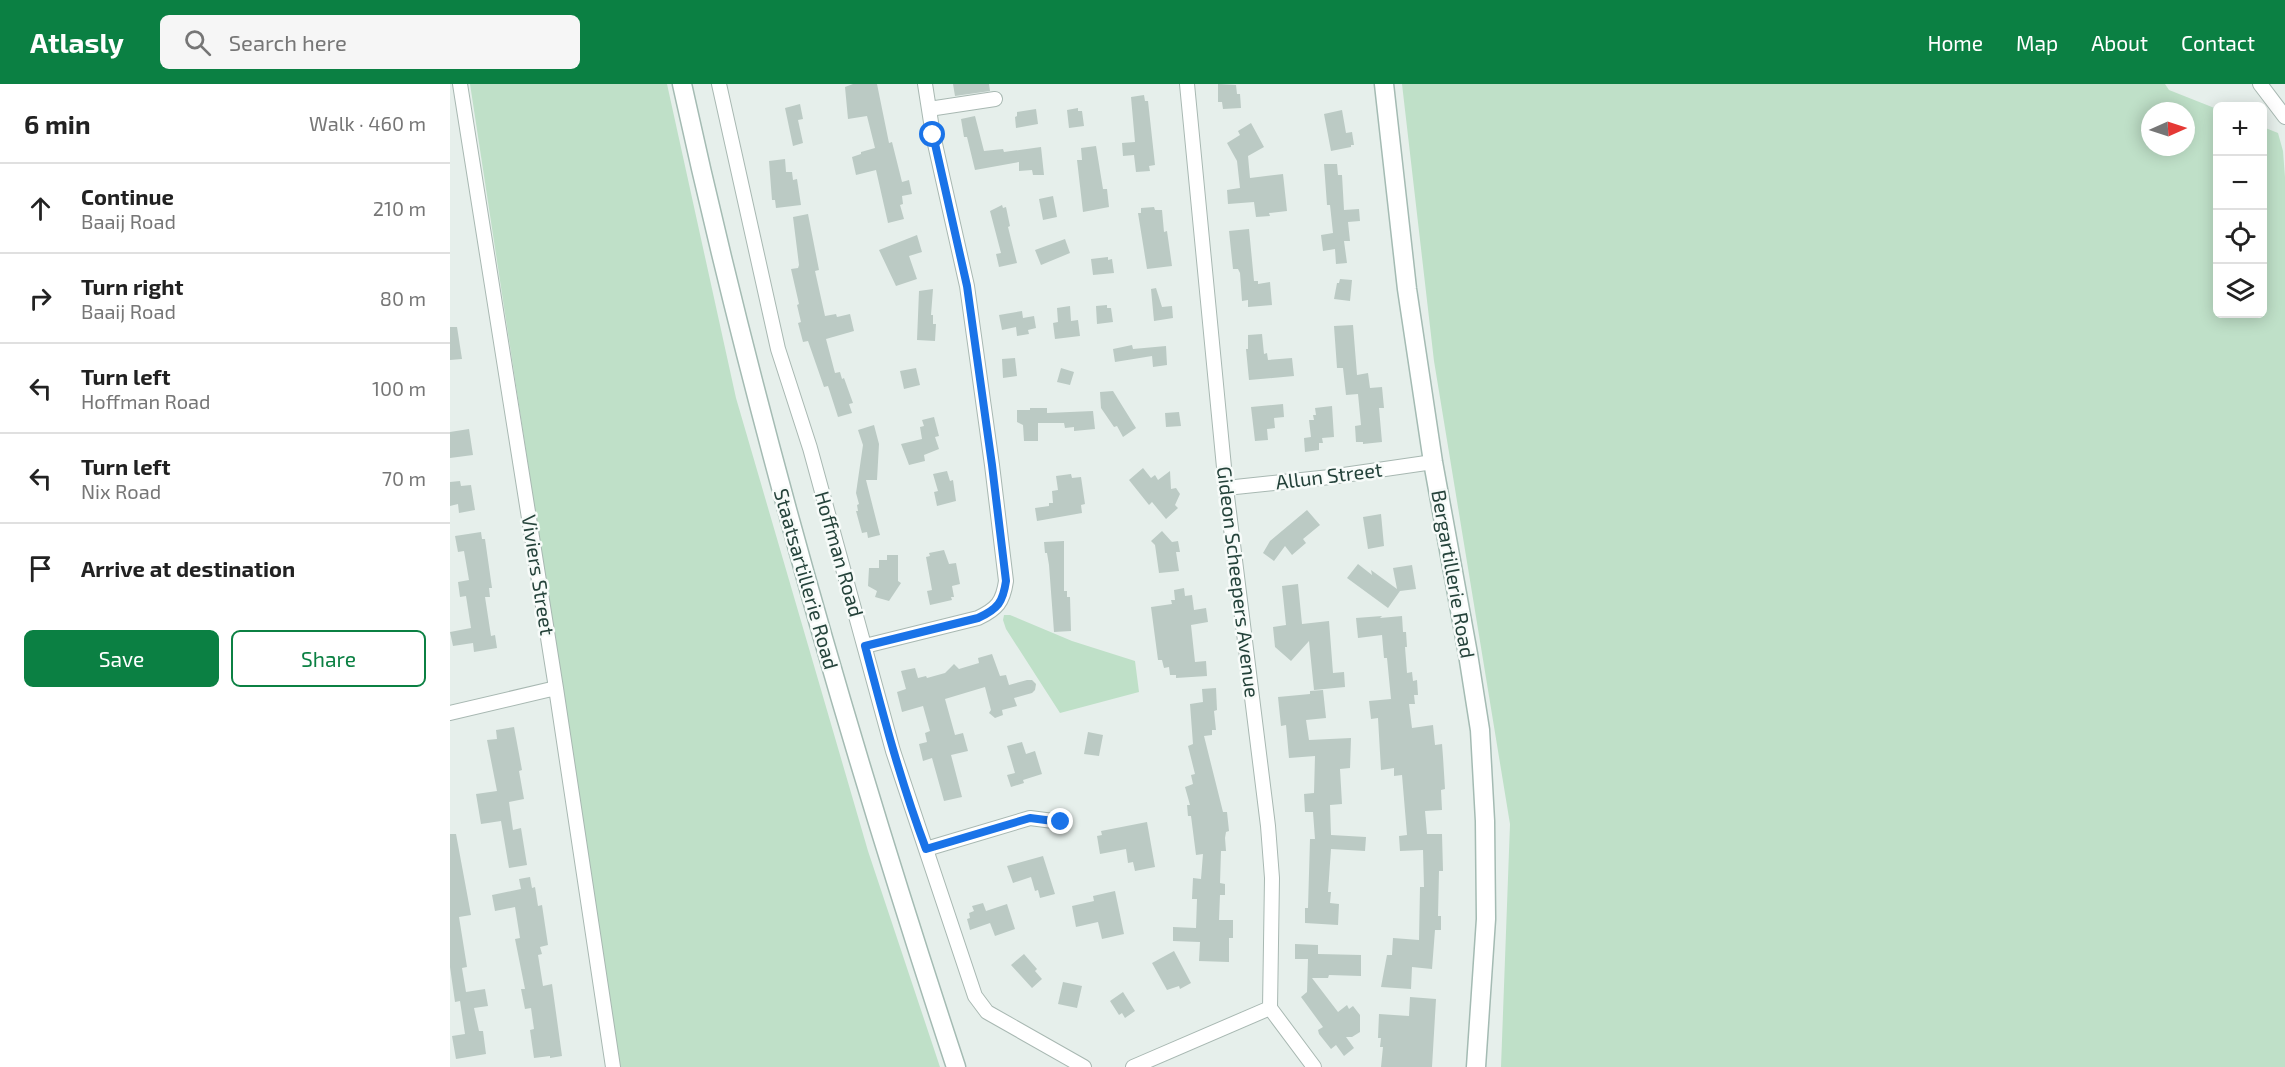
<!DOCTYPE html>
<html lang="en">
<head>
<meta charset="utf-8">
<style>
  body { margin:0; font-family:"Exo 2",sans-serif; background:#f6f6f6; color:#222 }
  .controls { position:absolute; right:18px; top:18px; display:grid; overflow:hidden; border-radius:9px; box-shadow:0 3px 15px #0003 }
  .controls button { width:54px; height:54px; display:grid; place-items:center; padding:0; border:0; border-bottom:2px solid #e0e0e0; background:#fff; color:#222; font:30px sans-serif }
  .compass { position:absolute; left:1691px; top:18px; width:54px; height:54px; border-radius:50%; background:#fff; box-shadow:0 3px 15px #0003; rotate:87deg }
  .stop { position:absolute; width:18px; height:18px; margin:-14px; border:4px solid #1a73e8; border-radius:50%; background:#fff }
  .stop.end { background:#1a73e8; border-color:#fff; box-shadow:0 2px 6px #0008 }
  .list { margin:0; padding:0; list-style:none }
  h2 { display:flex; justify-content:space-between; align-items:center; height:78px; margin:0; padding:0 24px; font-size:26px }
  h2 small { font-size:20px; font-weight:400; color:#767676 }
  .list li { display:grid; grid-template-columns:39px 1fr auto; gap:18px; align-items:center; box-sizing:border-box; height:90px; padding:0 24px; border-top:2px solid #e0e0e0 }
  .list b { display:block; font-size:22px; white-space:nowrap }
  .list p { margin:0; font-size:20px; white-space:nowrap; color:#767676 }
  .list em { font-size:20px; font-style:normal; color:#767676 }
  .actions { display:flex; gap:12px; padding:18px 24px }
  .actions a { flex:1; padding:14px 0; border:2px solid #0b8043; border-radius:9px; text-align:center; font-size:21px; color:#0b8043 }
  .actions .main { background:#0b8043; color:#fff }
  .icon { flex:none; width:33px; height:33px; fill:none; stroke:currentColor; stroke-width:2; stroke-linecap:round; stroke-linejoin:round }
  .map { position:relative; flex:none; width:1835px; height:983px; overflow:hidden }
  header { display:flex; align-items:center; gap:36px; box-sizing:border-box; height:84px; padding:0 30px; background:#0b8043; color:#fff }
  header strong { font-size:28px }
  nav { display:flex; gap:33px; margin-inline-start:auto; font-size:21px }
  .search { width:420px; height:54px; background:#f6f6f6; display:flex; align-items:center; gap:15px; box-sizing:border-box; padding:0 21px; border-radius:9px; color:#767676; font-size:22px }
  main { display:flex }
  aside { flex:1; background:#fff }
  .map>svg:first-child { display:block }
  .green { fill:#bfe0c8; fill-rule:evenodd }
  .building { fill:#bbcac4 }
  .lines { fill:none; stroke-linecap:round; stroke-linejoin:round }
  .street-casing { stroke:#a8b8b2; stroke-width:16 }
  .secondary-casing { stroke:#a4bbb3; stroke-width:21 }
  .street { stroke:#fff; stroke-width:14 }
  .secondary { stroke:#fff; stroke-width:18 }
  .route { stroke:#1a73e8; stroke-width:8 }
  .labels { text-anchor:middle; stroke-width:5; stroke-linejoin:round; paint-order:stroke }
  .street-label { font-size:20px; fill:#24423a; stroke:#f7fbf9 }
</style>
</head>
<body>
<header>
<strong>Atlasly</strong>
<div class="search"><svg class="icon" aria-label="search" viewBox="0 0 24 24"><circle cx="10" cy="10" r="6"/><path d="M15 15l6 6"/></svg>Search here</div>
<nav><a>Home</a><a>Map</a><a>About</a><a>Contact</a></nav>
</header>
<main>
<aside>
<h2>6 min<small>Walk · 460 m</small></h2>
<ul class="list">
<li><svg class="icon" aria-label="ahead" viewBox="0 0 24 24"><path d="M12 20V5M6 11l6-6 6 6"/></svg><div><b>Continue</b><p>Baaij Road</p></div><em>210 m</em></li>
<li><svg class="icon" aria-label="right" viewBox="0 0 24 24"><path d="M7 20v-9h11M14 6l5 5-5 5"/></svg><div><b>Turn right</b><p>Baaij Road</p></div><em>80 m</em></li>
<li><svg class="icon" aria-label="left" viewBox="0 0 24 24"><path d="M17 20v-9H6M10 6l-5 5 5 5"/></svg><div><b>Turn left</b><p>Hoffman Road</p></div><em>100 m</em></li>
<li><svg class="icon" aria-label="left" viewBox="0 0 24 24"><path d="M17 20v-9H6M10 6l-5 5 5 5"/></svg><div><b>Turn left</b><p>Nix Road</p></div><em>70 m</em></li>
<li><svg class="icon" aria-label="arrive" viewBox="0 0 24 24"><path d="M6 21V4h12l-3 4 3 4H6"/></svg><div><b>Arrive at destination</b></div></li>
</ul>
<div class="actions"><a class="main">Save</a><a>Share</a></div>
</aside>
<div class="map">
<svg width="1835" height="983" viewBox="0 0 1835 983">
  <rect width="100%" height="100%" fill="#e6efeb"/>
  <path class="green" d="M20,0H217L286,314L418,767L490,983H170Z
    M952,0H1715L1719,6L1767,25L1768,230H1812L1813,43L1828,49L1833,67L1835,93V983H1051L1060,740L984,277ZM1700,27H1736V63H1700Z
    M554,531H560L622,557L685,577L689,608L610,629L556,545L553,536Z"/>
  <path class="building" d="M403,0H427L439,59L442,58L452,98L459,96L462,110L452,112L453,120L450,121L454,135L438,139L426,86L406,91L402,73L411,70V68L425,64L417,32L398,35L395,3Z
    M503,0H539L540,7L505,12Z
    M768,0L786,1L787,10H790L791,24L773,25L772,18H768Z
    M694,11L695,17H698L705,81L699,82L700,87L686,88L684,71L673,72L672,59L685,58L681,13Z
    M350,20L353,35L348,36L353,59L343,62L335,24Z
    M628,24V27H632L634,42L619,44L617,26Z
    M586,25L588,40L566,44L565,33L567,32V28Z
    M892,26L896,49L902,48L904,61H901V63L881,67L874,30Z
    M525,32L534,67L553,65L554,68L591,63L594,91H583L582,86L569,87V78L525,86L517,53H514L511,35Z
    M801,39L814,63L798,72L800,94L833,90L837,127L819,129L820,132L806,133L804,118L778,120L777,106L790,104L787,77L777,59L790,51L788,47Z
    M646,62L653,105H657L659,123L633,128L627,76H632L631,64Z
    M335,75L336,88H342L343,96L347,95L351,121L326,124L325,116H322L319,77Z
    M874,80H887L888,91H892L894,126L909,125L910,137L898,138L900,157H894L897,179L886,180L885,165L873,167L871,151L883,149L880,121H877Z
    M603,112L607,133L593,136L589,115Z
    M552,121L553,124L556,123L560,142L558,143L567,179L549,183L546,170L551,169L540,127Z
    M704,123L705,126H712L714,148L717,147L722,182L697,185L688,129H691V124Z
    M358,130L369,186L365,187L375,232L386,230L387,233L400,230L404,247L376,255L385,289L390,288L392,295L394,294L403,319L399,320L402,329L388,333L378,302L374,303L358,257L353,258L348,239L351,238L347,221L349,220L341,185L348,184L349,181L343,133Z
    M799,145L804,197H808V200L820,198L822,221L798,223V216L792,217L790,189L788,185H783L779,147Z
    M467,151L472,168L459,172L467,195L446,202L429,166Z
    M615,155L620,169L591,181L585,166Z
    M658,173V176L662,175L664,189L643,191L641,175Z
    M890,195L902,196L900,217L884,215L887,199H889Z
    M706,204L712,223L722,222L723,234L704,237L701,205Z
    M483,205L481,231H483V240H486L485,257L467,256L469,207Z
    M657,221V224H661L663,238L647,240L646,222Z
    M620,222L621,237L628,236L630,252L605,255L603,239L608,238L607,224Z
    M572,227L573,234L584,232L586,244L578,246L579,250L567,252L566,243L552,246L549,231Z
    M903,241L907,291L918,289L920,304L932,303L934,324H929L932,358L913,360V358H906L905,342L911,341L908,310L896,311L893,284H887L884,242Z
    M0,243H7L12,275L0,276Z
    M812,250L814,270L817,269L818,276L842,274L844,292L799,296L796,265H798V251Z
    M682,261L683,265L716,262L717,281L703,283L702,272L665,278L663,265Z
    M565,274L567,292L553,294L552,275Z
    M466,284L470,301L454,305L450,287Z
    M611,284L624,288L620,301L607,298Z
    M663,307L686,344L673,353L667,342L664,343L651,324L650,308Z
    M833,320L834,333L824,334L825,344L817,345L818,356L805,357L801,323Z
    M882,322L884,353L872,354L873,359H869V366L855,368L854,354L861,353L859,336H864L863,331H866L865,324Z
    M580,324H597V329L643,327L645,345L624,347V343L615,344L614,339H588V357H574L573,341L567,338V326H580Z
    M729,328L731,342L716,343L715,329Z
    M484,333L489,352L485,353L489,365L474,371L475,377L459,381L451,360L472,355L470,343L474,342L472,336Z
    M424,341L429,360L427,396H416L430,451L418,454L417,448L412,449L406,427H408L407,421L409,420L406,409L413,361L408,346Z
    M19,345L23,371L0,374V348Z
    M693,384L701,394L705,391L708,396L720,387L721,405L726,404L730,410L725,421L728,424L716,435L702,418L699,421L679,396Z
    M497,387L500,397L503,396L506,417L487,422L484,408L488,407L483,390Z
    M621,390L622,394L631,393L635,420L631,421L632,429L587,437L585,424L599,422V419H603L602,407L608,406L606,392Z
    M10,397L11,402L21,401L25,426L9,429L8,420L0,422V398Z
    M857,426L870,441L853,455L856,459L842,471L835,462L824,477L813,469L820,457Z
    M931,430L934,462L918,465L913,433Z
    M712,447L722,458L728,457L730,468H726L729,487L709,489L705,461L701,457Z
    M31,448L32,455H35L42,504H39L40,513H35L41,552L45,551L47,564L24,568L23,559L3,562L0,548L21,544L16,512L10,513L8,498L19,496L14,467L8,468L5,452Z
    M614,457V507H617V513H620L621,547L604,548L599,481L597,469H595L594,458Z
    M494,466L499,480L506,479L510,500L502,502L504,513H501L502,516L480,521L477,507L482,506L476,473L480,472L479,469Z
    M437,471H448V497L451,499L439,517L425,513L427,507L418,502L419,484H429V476H437Z
    M908,480L922,491L921,486L947,505L943,484L962,481L966,505L950,507L938,524L897,494Z
    M848,500L852,540L879,537L883,589L894,588L895,603L864,606L859,557L841,577L825,563L823,543L836,541L832,502Z
    M734,504L735,512L742,511L744,526L756,524L758,538L741,541L745,578L756,577L757,592L726,594V591H720L719,583L714,584L712,576H708L701,523L722,520L721,516H725L724,506Z
    M932,532L930,534L952,532L953,548H956L957,563H955L957,589L962,588L963,597L967,596L968,611H964L965,620H959L962,644L983,641L985,661L992,660L993,673L995,705L991,706L992,726L975,727L977,750H992L993,787H989L988,832H991V846H985L982,885L962,883L961,905L931,903L937,871H942L943,854L969,856L970,803H974L973,766L950,767L949,752L957,751L952,691L944,692V684L931,686L928,634L921,635L919,617L941,615L937,574H934L932,551L908,554L906,534Z
    M542,570L550,592L556,591L559,601L577,596H582L586,600L585,606L582,609L564,614L567,622L552,626L553,631L545,634L539,629L541,626L535,603L495,615L505,651L513,649L518,667L501,671L512,713L494,717L482,674L473,677L469,660L477,658L475,649L480,647L473,622L452,628L447,608L456,605L451,587L465,584L468,594L476,592L477,594L495,589L504,580L509,585L529,579L528,574Z
    M766,604L767,626L764,627L766,646H762V651L754,652L773,728H777L779,747L776,748L775,754L776,767H771L770,799L775,800V811H770L769,836H783V854H779V878L749,877L750,858L723,857V843L746,844L747,815H742L743,794L751,795L753,770L746,771L741,732H738L737,721H740L735,703L743,700L741,691L745,690L738,662L743,660L740,620L753,618L752,605Z
    M873,606L876,634L856,636L859,656L901,654L900,684L890,685L892,720L880,721L881,751L916,753L915,767L881,765L878,808H881L880,819L889,820L888,841L855,839V824H858L860,755H865L863,728H855L854,710L864,709L865,672L839,674L836,641L831,642L828,613L860,610V607Z
    M64,643L72,686L69,687L74,715L59,718L63,746L71,744L77,781L59,784L51,737L31,740L26,710L47,707L37,656L47,655L46,646Z
    M638,648L653,651L649,672L634,670Z
    M572,658L576,670L585,667L592,690L573,696L574,699L561,703L557,691L565,689L557,662Z
    M697,738L705,783L685,787L683,778L678,779L676,765L650,770L647,752L652,751L651,747Z
    M0,750H6L21,831L9,833L17,883L12,884L16,908L35,905L38,922L24,924L29,947H33L36,970L6,975L2,952L15,950L10,917L5,918L0,883Z
    M593,772L605,810L590,814L588,806L585,807L581,793L563,799L557,782Z
    M80,793L82,804L85,803L88,822L92,821L98,861L90,863L92,870L88,871L93,902L102,900L112,972L100,974V972L84,974L80,946L84,945L81,924L75,925L71,905H75L65,855L70,854L65,823L45,827L42,811L71,805L69,795Z
    M665,807L674,850L652,855L648,838L626,843L622,822L644,817L643,812Z
    M533,819L536,827L557,820L565,845L545,852L540,839L520,846L517,835L520,834L519,829L524,827L522,822Z
    M845,860L868,861V870L911,871V892L879,891L878,894H862L888,928L897,921L899,925L903,922L910,931V948L902,953H896L904,964L894,972L886,961L881,965L869,950L868,946L873,943L851,913L857,908L858,875H845Z
    M724,867L741,899L730,905L729,902L717,906L702,879Z
    M574,870L587,885L585,887L592,895L582,904L561,881Z
    M613,898L632,902L627,924L608,920Z
    M673,908L685,927L675,934L672,929L669,931L660,917Z
    M960,913L986,915L982,983H931L933,963H930L931,954H928L929,930L959,932Z"/>
  <g class="lines">
    <g class="street-casing">
      <path id="street" d="M10,0L106,604L163,983
        M269,0L328,265L360,364L443,667L525,912L537,928L634,983
        M737,0L776,404L818,742L822,794L820,924L864,983
        M1810,0L1835,33
        M479,25L545,15
        M776,404L880,393L983,378
        M415,562L528,534C547,525 553,518 556,497L542,381L517,202L483,51L475,0
        M0,629L106,604
        M476,765L580,734L611,738
        M683,983L820,924"/>
    </g>
    <g class="secondary-casing">
      <path id="secondary" d="M232,0C305,333 399,660 506,983
        M934,0L957,205L983,378L1018,570L1030,646L1035,737L1036,835L1026,983"/>
    </g>
    <use href="#street" class="street"/>
    <use href="#secondary" class="secondary"/>
  </g>
  <g class="lines">
    <path class="route" d="M483,51L517,202L542,381L556,497C553,518 548,525 528,534L415,562C433,631 451,699 476,765L580,734L611,738"/>
  </g>
  <g class="labels">
    <g class="street-label">
      <text transform="translate(879 392) rotate(-7)" y="7">Allun Street</text>
      <text transform="translate(389 470) rotate(74)" y="7">Hoffman Road</text>
      <text transform="translate(1003 490) rotate(80)" y="7">Bergartillerie Road</text>
      <text transform="translate(88 491) rotate(81)" y="7">Viviers Street</text>
      <text transform="translate(356 495) rotate(74)" y="7">Staatsartillerie Road</text>
      <text transform="translate(788 498) rotate(83)" y="7">Gideon Scheepers Avenue</text>
    </g>
  </g>
</svg>
<div class="controls">
<button>+</button>
<button>−</button>
<button><svg class="icon" aria-label="locate" viewBox="0 0 24 24"><circle cx="12" cy="12" r="6"/><path d="M12 2v4M12 18v4M2 12h4M18 12h4"/></svg></button>
<button><svg class="icon" aria-label="layers" viewBox="0 0 24 24"><path d="M12 4l9 5-9 5-9-5zM3 14l9 5 9-5"/></svg></button>
</div>
<svg class="compass" viewBox="-18 -18 36 36"><path d="M0-13l5 13h-10z" fill="#e53935"/><path d="M0 13l5-13h-10z" fill="#767676"/></svg>
<div class="stop" style="left:483px;top:51px"></div>
<div class="stop end" style="left:611px;top:738px"></div>
</div>
</main>
</body>
</html>
